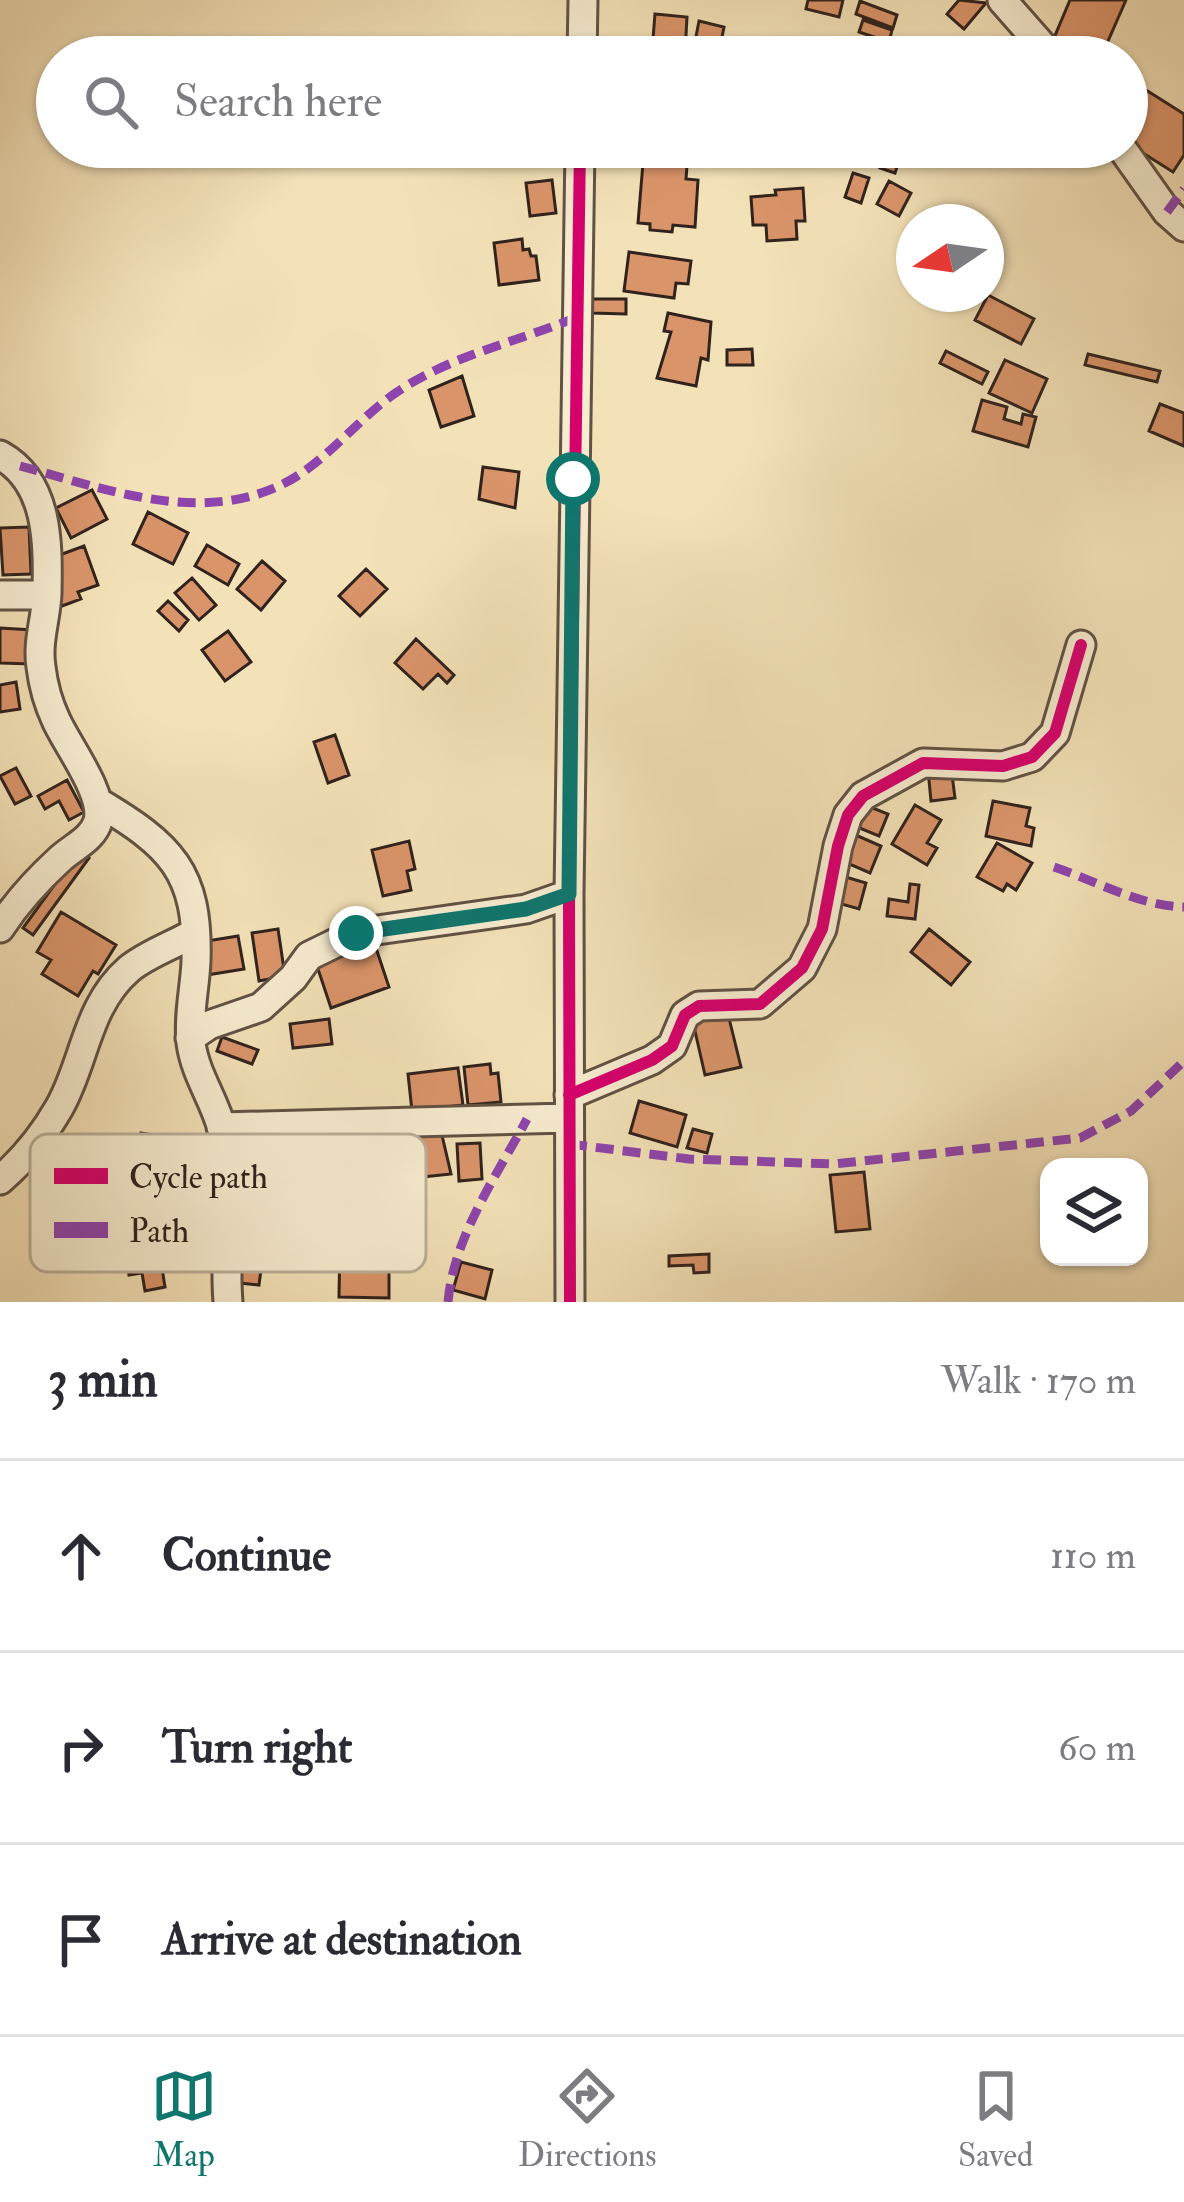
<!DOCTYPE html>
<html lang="en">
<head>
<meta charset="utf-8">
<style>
  body { margin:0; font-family:"IM FELL Double Pica",serif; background:#f7f7f7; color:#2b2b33 }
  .controls { position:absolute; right:36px; bottom:36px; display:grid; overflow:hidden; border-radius:24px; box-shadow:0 3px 9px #0004 }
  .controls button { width:108px; height:108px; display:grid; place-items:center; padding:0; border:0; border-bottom:3px solid #e1e1e2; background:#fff; color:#2b2b33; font:60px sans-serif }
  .compass { position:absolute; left:896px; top:204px; width:108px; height:108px; border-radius:50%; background:#fff; box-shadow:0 3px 9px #0004; rotate:257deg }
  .stop { position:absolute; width:36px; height:36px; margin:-27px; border:9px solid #0f766e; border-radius:50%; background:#fff }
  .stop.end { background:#0f766e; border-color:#fff; box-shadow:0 3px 12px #0008 }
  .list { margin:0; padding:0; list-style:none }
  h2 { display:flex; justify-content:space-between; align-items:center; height:156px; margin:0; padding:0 48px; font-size:51px }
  h2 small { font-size:39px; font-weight:400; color:#7c7c81 }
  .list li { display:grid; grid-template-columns:78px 1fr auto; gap:36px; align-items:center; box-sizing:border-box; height:192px; padding:0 48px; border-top:3px solid #e1e1e2 }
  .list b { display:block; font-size:45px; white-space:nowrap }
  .list em { font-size:39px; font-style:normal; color:#7c7c81 }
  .icon { flex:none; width:66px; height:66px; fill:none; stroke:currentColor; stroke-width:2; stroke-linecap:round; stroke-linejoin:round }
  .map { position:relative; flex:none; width:1184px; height:1302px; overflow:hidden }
  .search { position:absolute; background:#fff; box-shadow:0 3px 9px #0004; left:36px; right:36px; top:36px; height:132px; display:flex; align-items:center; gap:30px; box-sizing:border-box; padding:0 42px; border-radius:66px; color:#7c7c81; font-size:45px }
  .sheet { height:732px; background:#fff }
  nav { display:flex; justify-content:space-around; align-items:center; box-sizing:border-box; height:168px; border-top:3px solid #e1e1e2; background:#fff; font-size:33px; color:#7c7c81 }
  nav a { display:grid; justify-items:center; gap:6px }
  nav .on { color:#0f766e }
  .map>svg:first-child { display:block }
  .building { fill:#da946a; stroke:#30221d; stroke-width:3 }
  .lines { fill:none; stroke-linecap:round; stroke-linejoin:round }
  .minor-casing { stroke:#615244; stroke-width:33 }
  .minor { stroke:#f7ecd0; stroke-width:27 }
  .quiet { stroke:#8e44ad; stroke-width:9; stroke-dasharray:18 9; stroke-linecap:butt }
  .cycleway-casing { stroke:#f7ecd0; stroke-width:20 }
  .cycleway { stroke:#d6006c; stroke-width:12 }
  .route { stroke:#0f766e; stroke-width:15 }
  .key { fill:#f7ecd0; stroke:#bbaf9a; stroke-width:3 }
  .key-label { font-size:33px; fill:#30221d }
</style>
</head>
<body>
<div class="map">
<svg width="1184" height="1302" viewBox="0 0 1184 1302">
  <rect width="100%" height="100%" fill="#f3e1b7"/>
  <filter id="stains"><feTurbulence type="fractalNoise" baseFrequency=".00167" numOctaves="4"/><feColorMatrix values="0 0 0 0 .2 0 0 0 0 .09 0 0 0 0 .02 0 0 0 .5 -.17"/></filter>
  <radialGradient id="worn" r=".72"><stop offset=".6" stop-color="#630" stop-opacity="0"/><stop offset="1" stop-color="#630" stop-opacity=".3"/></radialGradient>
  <path class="building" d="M808,0H843L839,17L806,9Z
    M959,0L986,3L964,29L947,14Z
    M1070,0H1126L1101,57L1054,38Z
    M860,1L897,15L893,28L856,14Z
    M655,14L687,17L685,53L652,51Z
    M863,20L892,30L889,42L859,32Z
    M699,21L724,27L718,57H692Z
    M1146,90L1184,114V155L1173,172L1127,143V120Z
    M886,147L903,148L895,173L880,168Z
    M643,163L687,166L686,179L698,180L695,227L673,225L672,232L650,230V224L638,223Z
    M853,173L869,178L861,203L845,197Z
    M552,180L556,213L530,216L526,183Z
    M889,181L911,193L899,216L877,204Z
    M803,188L805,221H796L797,239L767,241L766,225H753L751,197L776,195L775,190Z
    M522,239L523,250L529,249L531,256H536L539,280L499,285L494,243Z
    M629,252L691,261L688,284L676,283L674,298L624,291Z
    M988,295L1034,319L1021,344L975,320Z
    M592,299H626V314L592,313Z
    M668,313L711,322L708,360L701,358L696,386L657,378L671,332L664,331Z
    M752,349L753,365H727V350Z
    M946,351L988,372L982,384L940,363Z
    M1088,354L1160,371L1157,382L1085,365Z
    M1005,360L1047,379L1032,413L989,393Z
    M462,376L474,416L441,427L429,390Z
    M982,400L1007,407L1004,419L1021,424L1023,414L1036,417L1028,447L973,431Z
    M1160,404L1184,413V446L1149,431Z
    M483,467L519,472L515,508L479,499Z
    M92,490L107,519L71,538L56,508Z
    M148,512L188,533L173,564L133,544Z
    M29,527L31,574L3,575L0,528Z
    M207,545L239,564L228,585L195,566Z
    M84,546L98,585L78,592L81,599L62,606L46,560Z
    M262,561L285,581L261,610L237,589Z
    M366,569L387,589L360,616L339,596Z
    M192,578L216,605L199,620L175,593Z
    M168,601L188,620L179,631L158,611Z
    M0,628L32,630L31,664L0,663Z
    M228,631L251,662L225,681L202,650Z
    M416,639L454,675L447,683L438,674L423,689L395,663Z
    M16,682L20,709L0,712V685Z
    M335,735L349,775L328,783L314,742Z
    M951,767L955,798L931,801L928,770Z
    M16,768L31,796L15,804L0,776Z
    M67,780L84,812L69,820L59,801L45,809L38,796Z
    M993,801L1030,808L1026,826L1034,828L1031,846L986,836Z
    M860,803L888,814L879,836L852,825Z
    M915,805L941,820L927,843L937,848L927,865L892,844Z
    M851,833L881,846L870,873L840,860Z
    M409,841L415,869L407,871L411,890L383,896L372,850Z
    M997,843L1032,863L1016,890L1007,884L1003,891L977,877Z
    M79,851L89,858L33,935L23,928Z
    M839,875L866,883L859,909L831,901Z
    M910,884L919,885L915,919L887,916L889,899L908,902Z
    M61,912L116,945L98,974L93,971L78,996L42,974L51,960L37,952Z
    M278,929L285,976L259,981L252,933Z
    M929,929L970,962L951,985L911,952Z
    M238,936L244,969L207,975L201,942Z
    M373,939L389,987L331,1008L315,960Z
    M727,1010L741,1067L705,1075L692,1018Z
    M329,1019L332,1044L293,1048L290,1024Z
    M222,1037L258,1050L252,1064L217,1051Z
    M490,1064L491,1074L498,1073L501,1102L468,1105L464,1067Z
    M458,1068L463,1105L412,1111L408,1074Z
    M639,1101L686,1115L677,1147L630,1133Z
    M307,1129L312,1162L269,1168L264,1136Z
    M693,1129L712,1134L707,1153L687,1148Z
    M441,1131L451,1174L403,1179L401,1167L396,1168L392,1136Z
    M141,1133L177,1139L174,1158L138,1152Z
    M480,1143L482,1179L459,1181L457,1144Z
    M864,1172L870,1229L836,1232L830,1175Z
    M340,1237L389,1238V1298L339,1297Z
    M159,1249L165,1287L145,1291L142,1273L129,1275L126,1255Z
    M233,1251L263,1254L259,1285L229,1282Z
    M709,1254V1272L694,1273L693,1265L669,1266V1256Z
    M461,1262L492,1270L485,1299L453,1290Z"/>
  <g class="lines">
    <g class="minor-casing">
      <path id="minor" d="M1002,0L1052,57
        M582,57L583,0
        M1121,147L1167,212L1184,227
        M0,455C49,482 48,543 47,594C46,618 37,642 41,667C43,684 49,705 56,720C67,745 105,794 98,821C93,839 73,847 60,859C37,880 17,902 0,928
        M0,595H47
        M98,802C170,845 199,871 196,961C195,987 188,1016 191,1043C195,1074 214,1099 222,1129C236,1185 223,1244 228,1302
        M190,1038L209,1025L261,1007L293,978L309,956L356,933L526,909L569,894
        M569,1095L652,1060L672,1046L685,1015L699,1006L760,1004L802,968L822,929L838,846L848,815L863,796L923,763L1003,766L1032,757L1055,733L1081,645
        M221,1127L569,1118
        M0,1180C22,1161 44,1134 59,1108C85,1063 86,1006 129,969C147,954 174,945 194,933
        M570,1302L569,894L580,147"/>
    </g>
    <use href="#minor" class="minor"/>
    <path class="quiet" d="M1167,212L1184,189
      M20,466C103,488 197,525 281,485C325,464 357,419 397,392C450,356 516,342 575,318
      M1054,867C1096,881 1140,906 1184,907
      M569,1144L689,1159L834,1164L1080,1138L1131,1111L1184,1061
      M448,1302C454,1236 496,1177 527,1119"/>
    <g class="cycleway-casing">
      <path id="cycleway" d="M569,1095L652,1060L672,1046L685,1015L699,1006L760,1004L802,968L822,929L838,846L848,815L863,796L923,763L1003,766L1032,757L1055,733L1081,645
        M570,1302L569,894L580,147"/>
    </g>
    <use href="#cycleway" class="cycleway"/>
  </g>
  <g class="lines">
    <path class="route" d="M356,933L526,909L569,894L573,479"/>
  </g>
  <rect x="30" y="1134" width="396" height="138" rx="18" class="key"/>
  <rect x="54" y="1168" width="54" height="16" fill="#d6006c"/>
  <rect x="54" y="1222" width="54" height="16" fill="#8e44ad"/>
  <g class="key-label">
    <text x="129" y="1188">Cycle path</text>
    <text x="129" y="1242">Path</text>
  </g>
  <rect width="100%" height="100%" filter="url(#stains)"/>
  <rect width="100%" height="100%" fill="url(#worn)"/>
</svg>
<div class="controls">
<button><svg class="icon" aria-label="layers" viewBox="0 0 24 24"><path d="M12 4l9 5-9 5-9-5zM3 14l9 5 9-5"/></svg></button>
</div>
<svg class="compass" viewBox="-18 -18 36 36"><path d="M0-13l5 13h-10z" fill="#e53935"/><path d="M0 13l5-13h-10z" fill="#7c7c81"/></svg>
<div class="stop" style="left:573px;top:479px"></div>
<div class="stop end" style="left:356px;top:933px"></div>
<div class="search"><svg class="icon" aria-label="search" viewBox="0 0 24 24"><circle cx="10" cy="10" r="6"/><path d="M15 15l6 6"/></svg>Search here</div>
</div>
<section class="sheet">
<h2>3 min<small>Walk · 170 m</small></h2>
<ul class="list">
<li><svg class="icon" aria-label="ahead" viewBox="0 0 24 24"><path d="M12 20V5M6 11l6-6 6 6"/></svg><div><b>Continue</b></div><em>110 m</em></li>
<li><svg class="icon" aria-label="right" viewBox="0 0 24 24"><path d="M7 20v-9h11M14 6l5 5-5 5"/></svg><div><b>Turn right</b></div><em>60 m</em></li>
<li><svg class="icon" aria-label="arrive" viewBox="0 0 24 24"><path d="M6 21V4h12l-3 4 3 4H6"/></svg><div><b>Arrive at destination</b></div></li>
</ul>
</section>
<nav>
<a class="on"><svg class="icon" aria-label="map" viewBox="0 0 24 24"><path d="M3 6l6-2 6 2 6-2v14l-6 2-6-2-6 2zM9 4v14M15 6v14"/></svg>Map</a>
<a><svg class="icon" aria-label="directions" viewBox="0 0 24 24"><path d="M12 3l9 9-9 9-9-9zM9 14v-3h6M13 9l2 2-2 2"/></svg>Directions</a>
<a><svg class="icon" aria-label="saved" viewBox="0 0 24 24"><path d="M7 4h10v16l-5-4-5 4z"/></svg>Saved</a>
</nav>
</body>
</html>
